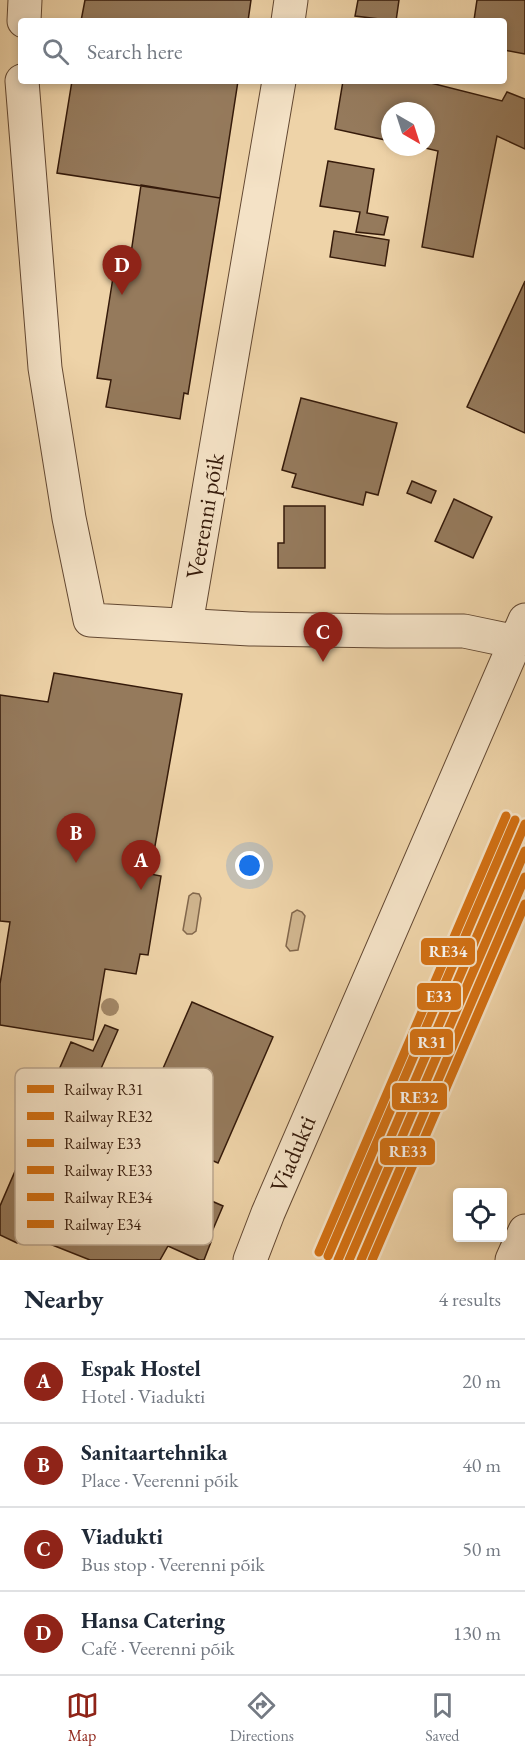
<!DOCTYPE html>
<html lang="en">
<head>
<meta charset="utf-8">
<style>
  body { margin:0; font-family:"EB Garamond",serif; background:#f2f2f3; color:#1f2937 }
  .controls { position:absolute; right:18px; bottom:18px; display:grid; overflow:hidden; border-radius:6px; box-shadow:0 3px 9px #0003 }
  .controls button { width:54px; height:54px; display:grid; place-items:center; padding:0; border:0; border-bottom:2px solid #e0e1e3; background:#fff; color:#1f2937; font:30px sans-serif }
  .compass { position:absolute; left:381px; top:102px; width:54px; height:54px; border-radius:50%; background:#fff; box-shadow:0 3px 9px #0003; rotate:141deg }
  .you { position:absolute; left:250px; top:866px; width:21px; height:21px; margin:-15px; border:4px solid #fff; border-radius:50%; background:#1a73e8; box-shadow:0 0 0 9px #1a73e833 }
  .badge { display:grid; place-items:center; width:39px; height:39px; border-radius:50%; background:#8f2418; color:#fff; font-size:20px; font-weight:700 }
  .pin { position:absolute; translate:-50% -50px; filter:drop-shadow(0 2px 3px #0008) }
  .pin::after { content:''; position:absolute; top:32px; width:21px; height:18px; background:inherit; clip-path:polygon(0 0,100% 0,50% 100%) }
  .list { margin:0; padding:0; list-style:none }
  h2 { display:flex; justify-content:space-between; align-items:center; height:78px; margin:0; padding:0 24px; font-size:26px }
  h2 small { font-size:20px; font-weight:400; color:#747a83 }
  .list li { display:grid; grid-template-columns:39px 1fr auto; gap:18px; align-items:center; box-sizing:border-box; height:84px; padding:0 24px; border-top:2px solid #e0e1e3 }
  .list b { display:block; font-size:22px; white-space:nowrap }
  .list p { margin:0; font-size:20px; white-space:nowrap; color:#747a83 }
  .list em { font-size:20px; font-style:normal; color:#747a83 }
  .icon { flex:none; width:33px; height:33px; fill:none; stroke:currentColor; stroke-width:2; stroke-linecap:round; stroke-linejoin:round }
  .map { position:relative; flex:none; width:525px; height:1260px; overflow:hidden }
  .search { position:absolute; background:#fff; box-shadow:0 3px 9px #0003; left:18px; right:18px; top:18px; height:66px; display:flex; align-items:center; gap:15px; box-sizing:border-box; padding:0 21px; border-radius:6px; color:#747a83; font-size:22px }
  .sheet { height:414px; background:#fff }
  nav { display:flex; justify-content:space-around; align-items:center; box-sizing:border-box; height:84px; border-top:2px solid #e0e1e3; background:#fff; font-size:16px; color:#747a83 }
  nav a { display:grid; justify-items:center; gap:3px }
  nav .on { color:#8f2418 }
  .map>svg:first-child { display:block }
  .green { fill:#cfb48d; stroke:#82674c; stroke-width:1.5 }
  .building { fill:#957a5c; stroke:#351a0a; stroke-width:1.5 }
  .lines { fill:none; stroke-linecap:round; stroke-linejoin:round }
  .minor-casing { stroke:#634832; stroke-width:35 }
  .minor { stroke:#f4e2c6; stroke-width:33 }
  .rail-1-casing { stroke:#f4e2c6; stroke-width:14 }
  .rail-2-casing { stroke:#f4e2c6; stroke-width:14 }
  .rail-3-casing { stroke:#f4e2c6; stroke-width:14 }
  .rail-4-casing { stroke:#f4e2c6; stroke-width:14 }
  .rail-5-casing { stroke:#f4e2c6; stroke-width:14 }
  .rail-6-casing { stroke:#f4e2c6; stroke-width:14 }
  .rail-1 { stroke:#d37114; stroke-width:9 }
  .rail-2 { stroke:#d37114; stroke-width:9 }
  .rail-3 { stroke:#d37114; stroke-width:9 }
  .rail-4 { stroke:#d37114; stroke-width:9 }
  .rail-5 { stroke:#d37114; stroke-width:9 }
  .rail-6 { stroke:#d37114; stroke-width:9 }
  .tree { fill:#a28767 }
  .labels { text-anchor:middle; stroke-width:4.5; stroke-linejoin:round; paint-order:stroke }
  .street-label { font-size:24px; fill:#351a0a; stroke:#f4e2c6 }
  .key { fill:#f4e2c6; stroke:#bba68e; stroke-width:1.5 }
  .key-label { font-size:16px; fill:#351a0a }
  .line-badge { stroke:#f4e2c6; stroke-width:2 }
  .badge-label { font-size:16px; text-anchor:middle; font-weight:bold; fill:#fff }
</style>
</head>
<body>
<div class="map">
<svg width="525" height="1260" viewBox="0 0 525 1260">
  <rect width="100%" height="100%" fill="#eed3a8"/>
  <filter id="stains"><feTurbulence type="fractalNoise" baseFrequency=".00333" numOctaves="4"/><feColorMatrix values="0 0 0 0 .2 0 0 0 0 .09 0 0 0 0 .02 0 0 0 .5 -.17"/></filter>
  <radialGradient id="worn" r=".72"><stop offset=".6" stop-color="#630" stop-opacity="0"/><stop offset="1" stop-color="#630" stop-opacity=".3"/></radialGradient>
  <path class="green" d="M193,893L199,894L201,898L196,931L192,934H187L183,930L189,896Z
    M297,910L302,912L305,916L298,950L290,951L286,946L292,913Z"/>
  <path class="building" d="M85,0H251L248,21H81Z
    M358,0H399L396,21L355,16Z
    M477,0H525V54L504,50V21L474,20Z
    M72,81H238L220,198L57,173Z
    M343,81H423L502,101L507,92L525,99V149L497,136L473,257L422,247L438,151L421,147H426V111H390V141L335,129Z
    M328,161L374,169L367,213L388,217L384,235L356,232L360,212L320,206Z
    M141,185L220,198L188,394L184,393L180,419L106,407L111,380L97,378L115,265L129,267Z
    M334,231L389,240L385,266L330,257Z
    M525,281V433L467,407Z
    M301,398L397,423L378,495L366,492L363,505L292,487L296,474L282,470Z
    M412,481L436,491L431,503L407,493Z
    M454,499L492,517L473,558L435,541Z
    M284,506H325V568H278V543H284Z
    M54,673L182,694L150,874L161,876L148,955L140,954L136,974L105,969L93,1040L0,1025V984L10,922L0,921V695L48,702Z
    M192,1002L273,1037L218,1163L137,1128Z
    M105,1025L118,1030L70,1139L223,1206L208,1241L211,1242L204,1260H199L168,1246L160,1260H90L22,1233L17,1243L0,1235V1206L71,1042L93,1051Z"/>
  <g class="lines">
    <g class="minor-casing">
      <path id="minor" d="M24,21L25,0
        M288,21L291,0
        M22,81L45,368L69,518L90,620L250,629L386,631H464L516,642
        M186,624L279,81
        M250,1260L268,1213L525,620
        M512,1260L525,1231"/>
    </g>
    <use href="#minor" class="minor"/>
    <g class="rail-1-casing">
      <path id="rail-1" d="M338,1260L525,824"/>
    </g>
    <g class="rail-2-casing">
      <path id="rail-2" d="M349,1260L525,851"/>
    </g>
    <g class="rail-3-casing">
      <path id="rail-3" d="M328,1256L515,820"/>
    </g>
    <g class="rail-4-casing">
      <path id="rail-4" d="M361,1260L525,877"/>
    </g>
    <g class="rail-5-casing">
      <path id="rail-5" d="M319,1252L506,816"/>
    </g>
    <g class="rail-6-casing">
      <path id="rail-6" d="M372,1260L525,904"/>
    </g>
    <use href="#rail-1" class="rail-1"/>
    <use href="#rail-2" class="rail-2"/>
    <use href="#rail-3" class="rail-3"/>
    <use href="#rail-4" class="rail-4"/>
    <use href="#rail-5" class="rail-5"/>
    <use href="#rail-6" class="rail-6"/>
  </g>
  <circle class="tree" cx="110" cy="1007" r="9"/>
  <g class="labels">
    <g class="street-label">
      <text transform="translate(205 516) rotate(-80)" y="8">Veerenni põik</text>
      <text transform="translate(293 1154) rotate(-67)" y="8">Viadukti</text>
    </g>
  </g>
  <rect x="15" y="1068" width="198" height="177" rx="9" class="key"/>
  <rect x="27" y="1085" width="27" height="8" fill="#d37114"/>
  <rect x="27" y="1112" width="27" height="8" fill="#d37114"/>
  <rect x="27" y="1139" width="27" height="8" fill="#d37114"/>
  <rect x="27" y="1166" width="27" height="8" fill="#d37114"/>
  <rect x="27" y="1193" width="27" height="8" fill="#d37114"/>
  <rect x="27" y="1220" width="27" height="8" fill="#d37114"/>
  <g class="key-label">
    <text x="64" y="1095">Railway R31</text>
    <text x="64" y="1122">Railway RE32</text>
    <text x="64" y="1149">Railway E33</text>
    <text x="64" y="1176">Railway RE33</text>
    <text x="64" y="1203">Railway RE34</text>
    <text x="64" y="1230">Railway E34</text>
  </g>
  <g class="line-badge">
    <rect x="420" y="937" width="56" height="29" rx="6" fill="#d37114"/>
    <rect x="416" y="982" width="46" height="29" rx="6" fill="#d37114"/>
    <rect x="409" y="1028" width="45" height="28" rx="6" fill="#d37114"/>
    <rect x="391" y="1082" width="57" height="29" rx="6" fill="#d37114"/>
    <rect x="379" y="1137" width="57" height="29" rx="6" fill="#d37114"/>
  </g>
  <g class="badge-label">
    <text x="448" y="957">RE34</text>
    <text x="439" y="1002">E33</text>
    <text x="432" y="1048">R31</text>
    <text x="419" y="1103">RE32</text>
    <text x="408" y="1157">RE33</text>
  </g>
  <rect width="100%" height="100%" filter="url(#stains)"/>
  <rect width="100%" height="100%" fill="url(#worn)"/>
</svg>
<div class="controls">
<button><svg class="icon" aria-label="locate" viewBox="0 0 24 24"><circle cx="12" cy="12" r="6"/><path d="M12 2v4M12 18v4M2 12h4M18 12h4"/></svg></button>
</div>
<svg class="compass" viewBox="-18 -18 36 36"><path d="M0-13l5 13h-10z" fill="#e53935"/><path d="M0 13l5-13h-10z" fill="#747a83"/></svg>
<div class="you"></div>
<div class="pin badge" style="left:141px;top:890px">A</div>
<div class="pin badge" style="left:76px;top:863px">B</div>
<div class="pin badge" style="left:323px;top:662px">C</div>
<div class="pin badge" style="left:122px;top:295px">D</div>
<div class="search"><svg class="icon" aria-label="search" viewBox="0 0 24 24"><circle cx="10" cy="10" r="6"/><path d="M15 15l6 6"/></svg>Search here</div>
</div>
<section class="sheet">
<h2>Nearby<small>4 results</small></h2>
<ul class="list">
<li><span class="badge">A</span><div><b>Espak Hostel</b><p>Hotel · Viadukti</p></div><em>20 m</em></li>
<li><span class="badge">B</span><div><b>Sanitaartehnika</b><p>Place · Veerenni põik</p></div><em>40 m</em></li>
<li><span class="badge">C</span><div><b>Viadukti</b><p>Bus stop · Veerenni põik</p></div><em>50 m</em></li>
<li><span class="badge">D</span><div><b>Hansa Catering</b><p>Café · Veerenni põik</p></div><em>130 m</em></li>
</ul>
</section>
<nav>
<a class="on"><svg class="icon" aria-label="map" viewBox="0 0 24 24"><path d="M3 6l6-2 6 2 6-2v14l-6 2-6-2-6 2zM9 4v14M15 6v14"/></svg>Map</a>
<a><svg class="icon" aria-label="directions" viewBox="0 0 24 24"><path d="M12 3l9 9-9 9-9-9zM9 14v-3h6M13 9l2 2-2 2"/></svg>Directions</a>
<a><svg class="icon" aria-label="saved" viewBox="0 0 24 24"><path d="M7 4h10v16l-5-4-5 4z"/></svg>Saved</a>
</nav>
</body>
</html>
